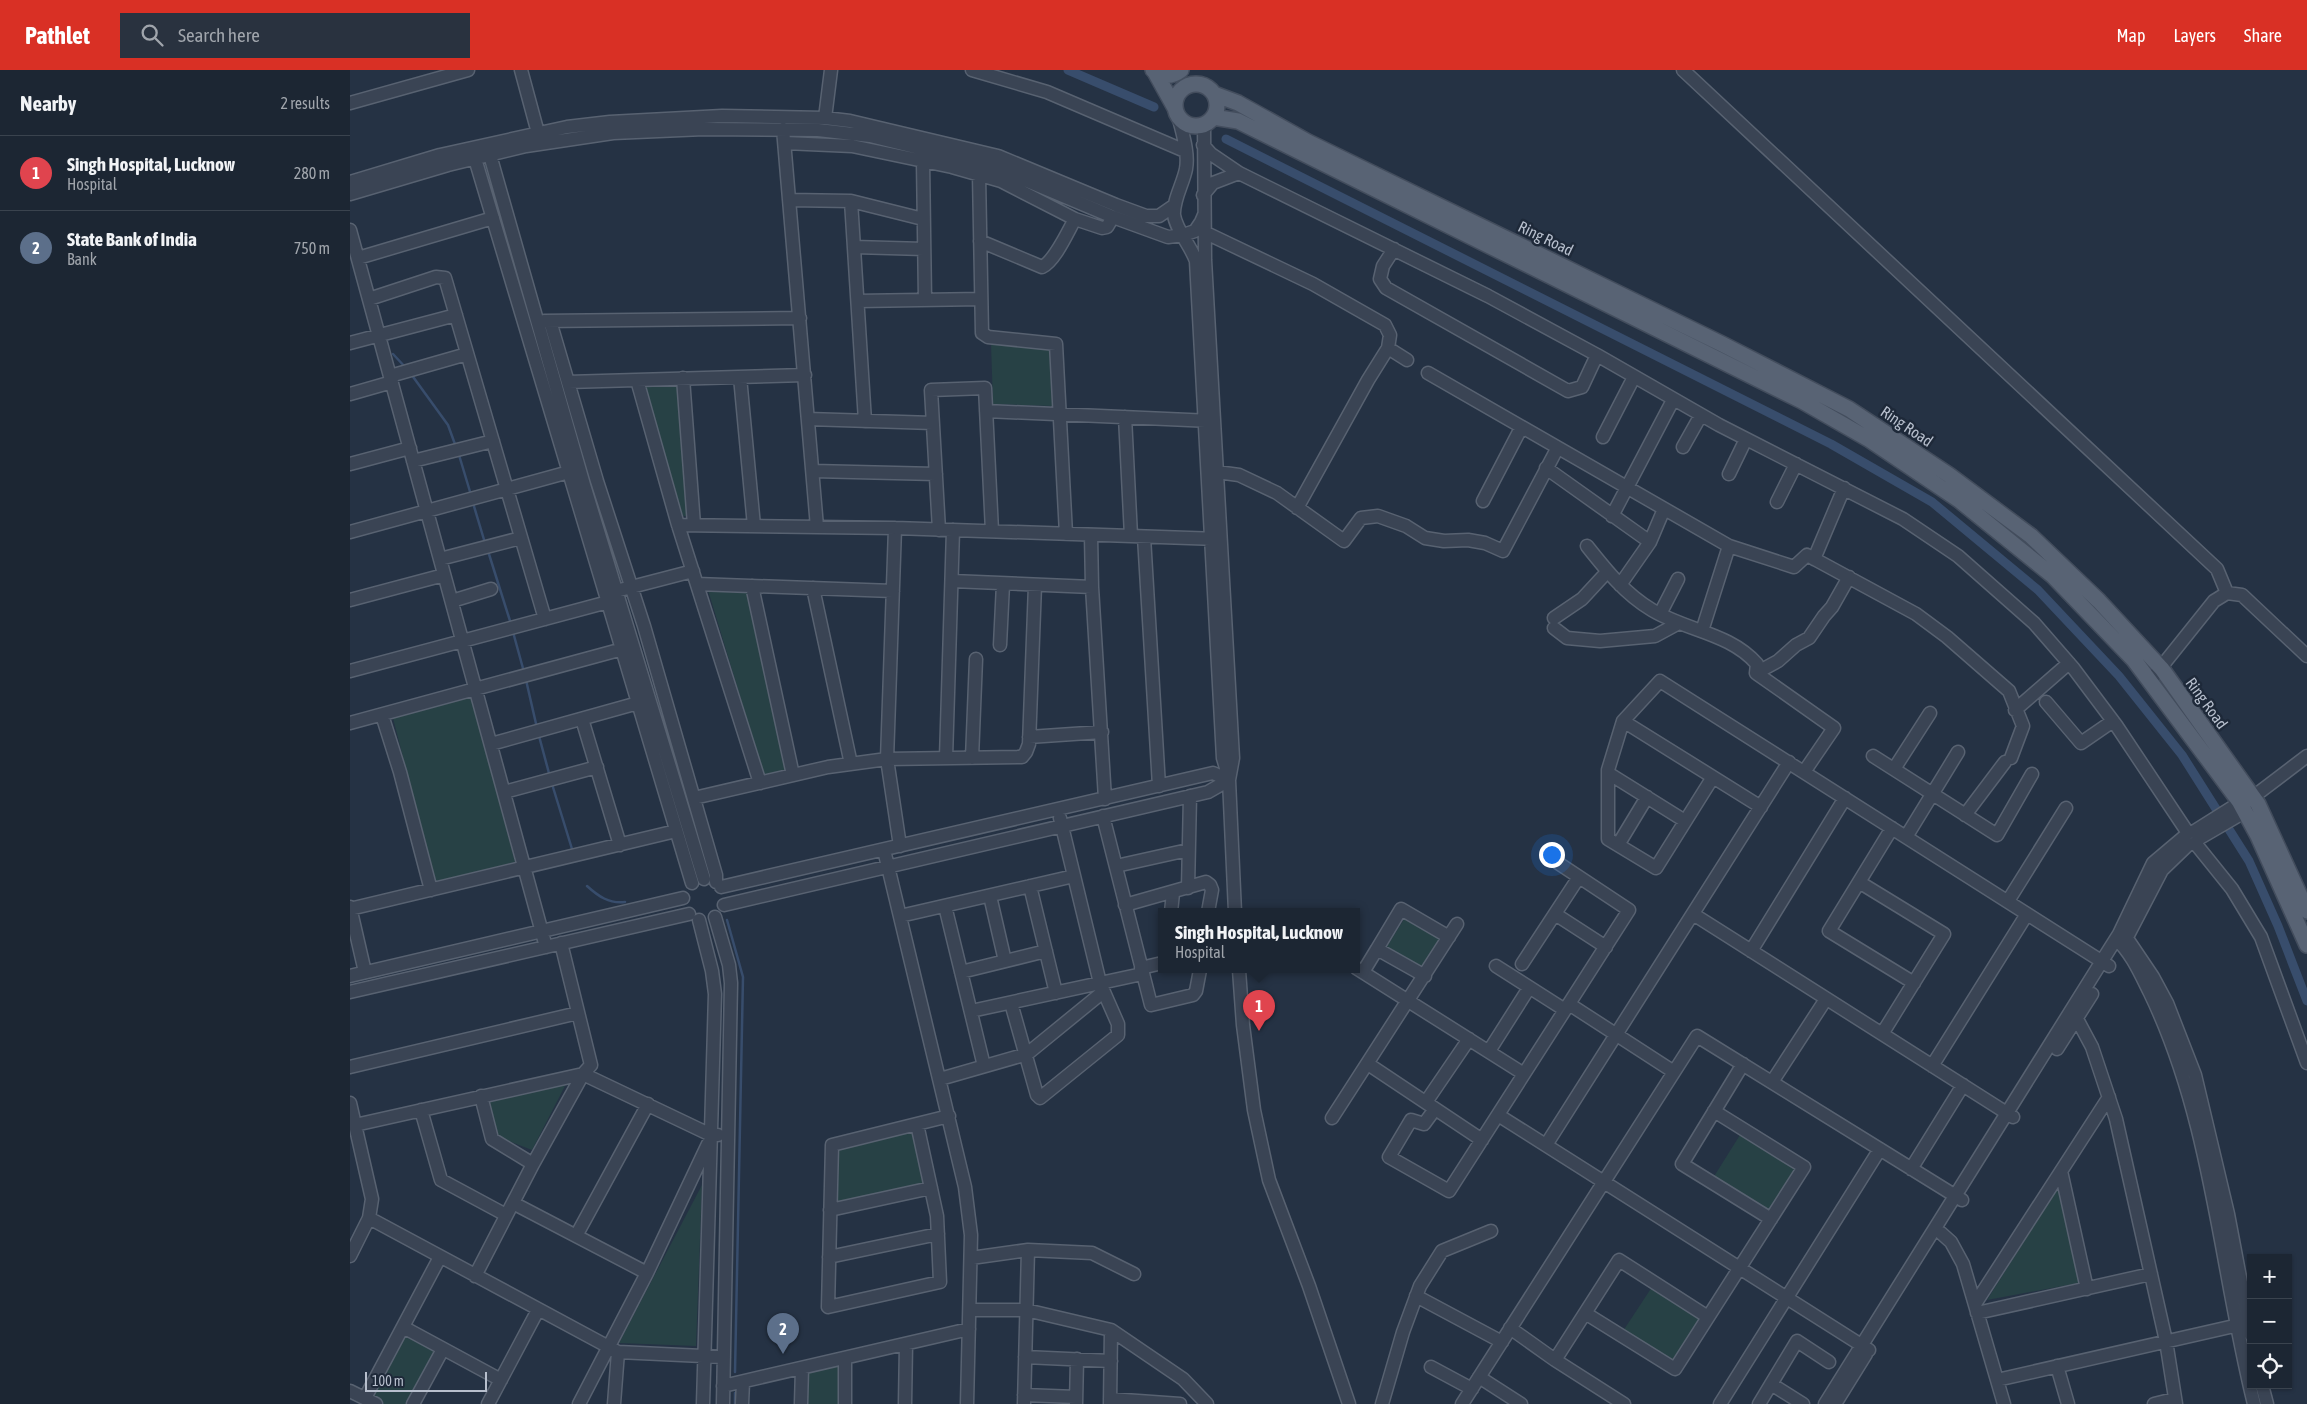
<!DOCTYPE html>
<html lang="en">
<head>
<meta charset="utf-8">
<style>
  body { margin:0; font-family:"Asap Condensed",sans-serif; background:#29323f; color:#f1f3f6 }
  .controls { position:absolute; right:15px; bottom:15px; display:grid; overflow:hidden; border-radius:0px; box-shadow:0 1px 4px #0004 }
  .controls button { width:45px; height:45px; display:grid; place-items:center; padding:0; border:0; border-bottom:1px solid #3a434e; background:#1c2633; color:#f1f3f6; font:25px sans-serif }
  .scale { position:absolute; left:15px; bottom:12px; width:122px; box-sizing:border-box; padding-left:5px; border:2px solid #b7bfcd; border-top:0; font-size:14px; line-height:18px; white-space:nowrap; color:#b7bfcd; -webkit-text-stroke:4px #1e2939; paint-order:stroke }
  .you { position:absolute; left:1201px; top:784px; width:18px; height:18px; margin:-12px; border:4px solid #fff; border-radius:50%; background:#1a73e8; box-shadow:0 0 0 8px #1a73e833 }
  .badge { display:grid; place-items:center; width:32px; height:32px; border-radius:50%; background:#d93025; color:#fff; font-size:16px; font-weight:700 }
  .pin { position:absolute; translate:-50% -41px; filter:drop-shadow(0 1px 2px #0008) }
  .pin::after { content:''; position:absolute; top:26px; width:18px; height:15px; background:inherit; clip-path:polygon(0 0,100% 0,50% 100%) }
  .popup { position:absolute; left:808px; top:838px; width:202px; height:65px; box-sizing:border-box; display:grid; place-content:center; border-radius:0px; background:#1c2633; filter:drop-shadow(0 1px 4px #0005); font-size:16px; white-space:nowrap; color:#a0a5ac }
  .popup b { font-size:19px; color:#f1f3f6 }
  .popup::after { content:''; position:absolute; left:50%; top:100%; margin-left:-10px; border:10px solid transparent; border-top-color:#1c2633 }
  .list { margin:0; padding:0; list-style:none }
  h2 { display:flex; justify-content:space-between; align-items:center; height:65px; margin:0; padding:0 20px; font-size:21px }
  h2 small { font-size:16px; font-weight:400; color:#a0a5ac }
  .list li { display:grid; grid-template-columns:32px 1fr auto; gap:15px; align-items:center; box-sizing:border-box; height:75px; padding:0 20px; border-top:1px solid #3a434e }
  .list b { display:block; font-size:19px; white-space:nowrap }
  .list p { margin:0; font-size:16px; white-space:nowrap; color:#a0a5ac }
  .list em { font-size:16px; font-style:normal; color:#a0a5ac }
  .icon { flex:none; width:28px; height:28px; fill:none; stroke:currentColor; stroke-width:2; stroke-linecap:round; stroke-linejoin:round }
  .map { position:relative; flex:none; width:1957px; height:1334px; overflow:hidden }
  header { display:flex; align-items:center; gap:30px; box-sizing:border-box; height:70px; padding:0 25px; background:#d93025; color:#fff }
  header strong { font-size:24px }
  nav { display:flex; gap:28px; margin-inline-start:auto; font-size:18px }
  .search { width:350px; height:45px; background:#29323f; display:flex; align-items:center; gap:12px; box-sizing:border-box; padding:0 18px; border-radius:0px; color:#a0a5ac; font-size:19px }
  main { display:flex }
  aside { flex:1; background:#1c2633 }
  .map>svg:first-child { display:block }
  .green { fill:#274145 }
  .lines { fill:none; stroke-linecap:round; stroke-linejoin:round }
  .stream { stroke:#384d6c; stroke-width:2.5 }
  .canal { stroke:#384d6c; stroke-width:9 }
  .minor-casing { stroke:#586271; stroke-width:15 }
  .major-casing { stroke:#434d5d; stroke-width:18 }
  .minor { stroke:#3a4454; stroke-width:12 }
  .major { stroke:#586374; stroke-width:15 }
  .labels { text-anchor:middle; stroke-width:5; stroke-linejoin:round; paint-order:stroke }
  .street-label { font-size:16px; fill:#b7bfcd; stroke:#1e2939 }
</style>
</head>
<body>
<header>
<strong>Pathlet</strong>
<div class="search"><svg class="icon" aria-label="search" viewBox="0 0 24 24"><circle cx="10" cy="10" r="6"/><path d="M15 15l6 6"/></svg>Search here</div>
<nav><a>Map</a><a>Layers</a><a>Share</a></nav>
</header>
<main>
<aside>
<h2>Nearby<small>2 results</small></h2>
<ul class="list">
<li><span class="badge" style="background:#e0444e">1</span><div><b>Singh Hospital, Lucknow</b><p>Hospital</p></div><em>280 m</em></li>
<li><span class="badge" style="background:#5c6f8a">2</span><div><b>State Bank of India</b><p>Bank</p></div><em>750 m</em></li>
</ul>
</aside>
<div class="map">
<svg width="1957" height="1334" viewBox="0 0 1957 1334">
  <rect width="100%" height="100%" fill="#253244"/>
  <path class="green" d="M641,274L701,279L703,336L643,334Z
    M327,315L337,446H333L294,316Z
    M358,520L399,522L437,700L414,706Z
    M123,627L165,792L85,813L43,648Z
    M1056,846L1091,868L1071,900L1036,878Z
    M217,1012L182,1080L148,1067L138,1030Z
    M564,1061L574,1114L486,1135L488,1078Z
    M1390,1065L1447,1100L1419,1144L1363,1108Z
    M352,1115L346,1276L269,1273Z
    M1709,1116L1729,1213L1637,1230Z
    M1302,1217L1351,1249L1323,1293L1273,1261Z
    M53,1263L86,1281L58,1334H34L19,1326Z
    M490,1294L489,1334H457L458,1302Z"/>
  <g class="lines">
    <path class="stream" d="M43,284L56,298
      M61,304L98,355L106,377
      M109,385L121,425
      M123,433L135,473
      M138,481L161,554
      M163,562L174,602
      M176,610L187,658
      M189,666L200,707
      M202,714L222,779
      M237,816C248,826 259,834 275,832
      M377,850L393,907L385,1302
      M385,1334V1323"/>
    <path class="canal" d="M718,0L804,37
      M876,69L1481,374L1582,432L1688,520L1769,606L1832,685L1899,791L1928,856L1957,931"/>
    <g class="minor-casing">
      <path id="minor" d="M171,0L188,63
        M622,0L697,22L835,81
        M1333,0L1867,499L1877,523
        M0,33L118,0
        M828,45C832,62 839,82 836,99C833,114 823,130 824,145C826,160 841,176 846,191L873,688L879,708
        M475,48L481,0
        M854,54L855,190L883,688L879,710L885,842
        M433,59L467,457
        M435,73L502,76L602,97L651,111L725,149L752,158L757,157L763,147
        M853,75L861,84L889,103L1138,226L1247,285L1369,355L1553,449L1608,486L1684,553L1724,599L1766,655L1838,763
        M138,78L234,415L354,809
        M123,82L342,813
        M573,91L575,230
        M629,105L632,263L638,267L706,274L716,464
        M0,112L90,85L217,57L260,52L372,46L475,48L500,51L648,86L766,135L796,146H809L825,135
        M0,124L98,95L176,76L263,63L354,59L468,60L520,66L642,96L763,147L818,167L833,165L845,161L851,152L854,145
        M853,125L863,113L889,103
        M440,130L501,131L573,149
        M501,131L515,351
        M0,160L196,877
        M854,162L963,214L1035,255L1040,265L1038,278L1018,310L947,438
        M630,171L692,197C705,191 718,161 725,149
        M504,177L574,179
        M1044,179L1033,196L1030,209L1036,218L1218,321L1232,317L1247,285
        M8,188L143,148
        M19,229L86,207L95,208L195,549
        M508,231L631,229
        M194,251L450,248
        M200,251L247,411L294,556L366,805V812
        M0,273L106,245
        M1038,278L1057,290
        M1078,303L1379,476L1444,497L1457,485L1566,544L1597,567L1659,621L1673,656L1661,688
        M40,306L117,284
        M390,307L404,456
        M333,308L344,455
        M287,310L328,455L410,713
        M218,312L455,305
        M0,324L42,312
        M636,341L861,351
        M775,347L781,466
        M458,349L583,353
        M1253,367L1284,307
        M1333,377L1351,345
        M63,391L143,371
        M0,394L60,378
        M1196,398L1300,472
        M463,401L586,404
        M867,402L889,405L927,423L994,471L1011,448L1028,446L1056,456L1075,468L1094,471L1118,470L1135,473L1153,481L1207,379
        M1379,404L1396,369
        M1133,431L1171,358
        M1427,432L1446,394
        M1262,446L1323,330
        M328,455L545,458L868,469
        M545,458L537,689L550,776
        M589,460L581,320L635,318L642,461
        M0,462L219,402
        M741,465L742,517L755,729
        M794,467L809,716
        M1237,476C1256,500 1275,524 1302,540C1337,561 1380,563 1407,594L1406,603
        M90,489L171,468
        M1464,489L1494,418
        M602,511L742,517
        M347,514L543,521
        M1270,515L1300,472L1314,439
        M402,516L443,705
        M463,518L501,694
        M1877,523L1892,525L1957,586
        M0,530L94,505
        M102,531L141,519
        M1310,544L1328,509
        M1204,548L1232,529L1257,502
        M1204,558L1217,568L1250,571L1305,566L1329,553
        M1352,561L1379,476
        M650,575L653,514
        M0,601L258,532L266,521L343,501
        M1406,603L1484,658L1454,702
        M1406,603L1428,591L1446,575L1459,568L1474,546L1482,537L1499,507
        M1800,611L1864,531L1877,523
        M1696,632L1731,673L1763,651
        M1665,640L1719,593
        M32,645L50,702L81,820
        M232,649L270,775
        M1273,651L1411,737
        M0,653L280,577
        M679,667L752,662
        M141,674L288,633
        M1523,686L1647,765L1682,704
        M596,688L603,460
        M622,688L626,589
        M1544,699L1580,643
        M1258,703L1335,751
        M1363,707L1306,798L1258,769V700L1273,651L1310,611L1759,896
        M1911,721L1957,686
        M154,722L247,697
        M344,728L478,697L537,689L672,687L676,682L679,674L685,515
        M1615,745L1655,692
        M753,746L801,935L843,925L846,921L850,900
        M1542,758L1479,861L1564,913
        M1843,762L1897,728
        M1556,767L1608,682
        M1848,769L1903,737
        M1845,773L1882,819L1911,867L1957,993
        M1268,775L1297,727
        M534,780L615,1117L621,1165L617,1334
        M766,796L838,780
        M1509,812L1594,864L1532,964
        M680,816L706,923
        M371,817L863,703L879,710
        M838,818L840,726
        M640,826L655,891
        M1658,831L1716,738
        M374,835L858,722L879,710
        M775,835L856,812L860,815L862,820L858,842
        M595,836L634,996
        M0,837L15,902
        M0,839L326,761
        M821,842L823,823
        M1205,844L1256,877
        M1343,844L1663,1047
        M550,846L724,806
        M365,847L379,895L381,913L373,1334
        M349,850L362,901L365,924L353,1334
        M1774,864L1803,907L1817,933L1845,1005L1878,1144L1901,1265
        M1766,869C1781,882 1791,905 1800,923C1862,1051 1870,1198 1904,1334
        M1776,869L1812,800L1839,774
        M1401,881L1495,728
        M1172,894L1229,807
        M1146,896L1215,940
        M791,898L812,893
        M1006,898L1174,1004
        M889,900L893,955L904,1040L919,1110L959,1216L999,1334
        M611,902L696,881
        M1013,902L1027,879
        M0,906L333,828
        M1075,906L1027,879L1051,839L1099,867
        M0,922L339,844
        M661,933L687,1025L690,1028L768,965V954L750,913L710,748
        M1219,934L1324,1002
        M621,941L792,904
        M1727,949L1742,977L1766,1049L1816,1271L1826,1334
        M1707,979L1742,924
        M1139,981L1179,918
        M1018,994L1132,1070
        M1393,994L1332,1094L1421,1149
        M1582,996L1677,844
        M0,997L228,943
        M590,1009L677,984L753,922
        M1422,1012L1476,929
        M131,1026L142,1069L183,1094
        M1076,1032L1119,969
        M0,1033L22,1129L19,1148L0,1186
        M1085,1039L1074,1054L1061,1050L1039,1087L1099,1121L1279,840L1208,793
        M71,1040L91,1110L156,1145
        M1148,1045L1519,1280
        M982,1048L1107,854
        M567,1054L587,1146L590,1212L478,1237L482,1075L599,1046
        M5,1055L233,1004L361,1065H368
        M1196,1075L1439,692
        M1561,1099L1613,1015
        M1711,1101L1737,1219
        M163,1133L297,1203
        M480,1140L581,1118
        M19,1148L268,1282L374,1287
        M1591,1163L1601,1172L1613,1194L1654,1334
        M226,1166L298,1034
        M479,1187L588,1164
        M621,1188L678,1180L742,1183L784,1204
        M125,1206L183,1094L233,1004L241,995L211,873
        M1066,1226L1152,1272
        M1625,1234L1759,1027
        M620,1240H676L761,1260L833,1309L857,1334
        M1235,1243L1325,1299L1454,1097L1364,1041
        M1627,1243L1801,1204
        M53,1257L151,1310
        M1160,1258L1205,1290L1274,1334
        M675,1287L761,1291
        M1205,1290L1269,1190L1358,1247
        M1707,1296L1718,1334
        M1081,1297L1122,1319
        M1129,1307L1171,1334
        M1647,1310L1893,1254
        M1421,1314L1453,1334
        M1912,1315L1917,1334
        M373,1316L619,1259
        M0,1321L26,1334
        M674,1325L726,1327
        M15,1328L90,1187
        M760,1329L830,1334
        M63,1334L93,1279
        M138,1334L188,1240
        M229,1334L297,1203L358,1074
        M264,1334L268,1282
        M392,1334L393,1312
        M451,1334L452,1298
        M495,1334V1288
        M555,1334L556,1274
        M674,1334L678,1180
        M726,1334L727,1289
        M760,1334L761,1260
        M1032,1334L1053,1262L1070,1216L1092,1181L1141,1161
        M1112,1334L1347,966L1612,1130
        M1370,1334L1530,1079
        M1409,1334L1447,1271L1479,1292
        M1475,1334L1752,891L1769,864L1803,793L1835,766
        M1485,1334L1516,1284
        M1804,1334L1824,1329"/>
    </g>
    <g class="major-casing">
      <path id="major" d="M803,0C812,7 822,7 831,0
        M805,2L825,38
        M825 35a21 21 0 1 1 42 0a21 21 0 1 1-42 0Z
        M864,24L888,33L958,72L1372,274L1499,339L1599,405L1681,466L1749,531L1812,599L1908,734L1957,841
        M863,47L888,51L1452,331L1520,370L1609,430L1703,506L1784,590L1889,731L1908,766L1957,875"/>
    </g>
    <use href="#minor" class="minor"/>
    <use href="#major" class="major"/>
  </g>
  <g class="labels">
    <g class="street-label">
      <text transform="translate(1196 168) rotate(26)" y="6">Ring Road</text>
      <text transform="translate(1557 356) rotate(34)" y="6">Ring Road</text>
      <text transform="translate(1857 633) rotate(54)" y="6">Ring Road</text>
    </g>
  </g>
</svg>
<div class="controls">
<button>+</button>
<button>−</button>
<button><svg class="icon" aria-label="locate" viewBox="0 0 24 24"><circle cx="12" cy="12" r="6"/><path d="M12 2v4M12 18v4M2 12h4M18 12h4"/></svg></button>
</div>
<div class="scale">100 m</div>
<div class="you"></div>
<div class="pin badge" style="left:909px;top:961px;background:#e0444e">1</div>
<div class="popup"><b>Singh Hospital, Lucknow</b>Hospital</div>
<div class="pin badge" style="left:433px;top:1284px;background:#5c6f8a">2</div>
</div>
</main>
</body>
</html>
